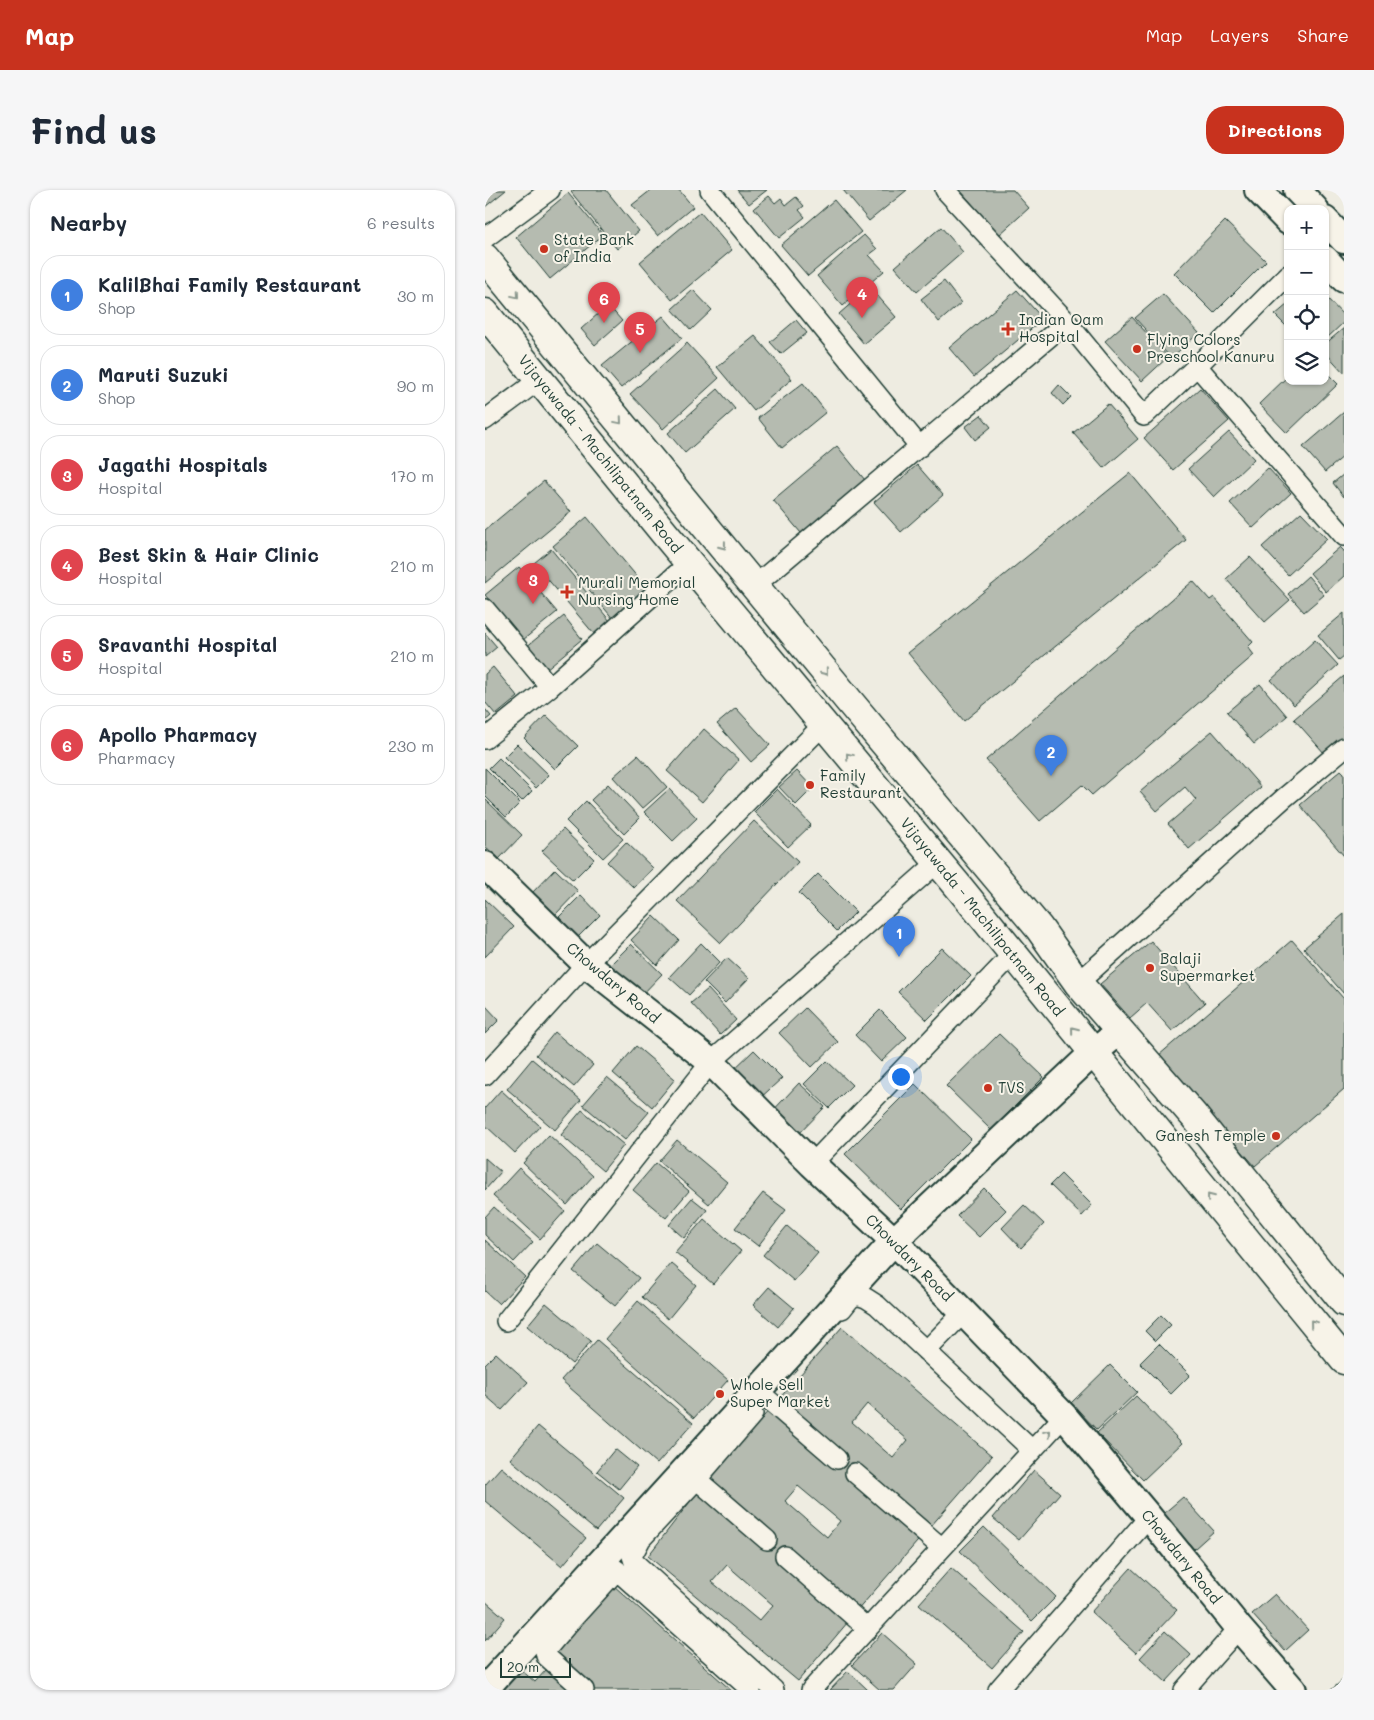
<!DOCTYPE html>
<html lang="en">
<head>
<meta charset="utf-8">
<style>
  body { margin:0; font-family:Mali,sans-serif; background:#f6f6f7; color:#1f2937 }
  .controls { position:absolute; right:15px; top:15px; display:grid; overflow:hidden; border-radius:10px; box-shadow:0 1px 4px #0004 }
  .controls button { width:45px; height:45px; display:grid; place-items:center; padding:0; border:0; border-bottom:1px solid #e0e1e3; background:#fff; color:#1f2937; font:25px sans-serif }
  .scale { position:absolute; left:15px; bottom:12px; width:71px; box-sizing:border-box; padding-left:5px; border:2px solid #1f3d34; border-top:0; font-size:14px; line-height:18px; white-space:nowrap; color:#1f3d34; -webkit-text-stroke:4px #f7f3e8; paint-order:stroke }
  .you { position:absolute; left:415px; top:886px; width:18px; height:18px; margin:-12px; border:4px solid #fff; border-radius:50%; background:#1a73e8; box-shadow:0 0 0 8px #1a73e833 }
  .badge { display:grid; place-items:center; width:32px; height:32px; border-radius:50%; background:#c8321e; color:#fff; font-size:16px; font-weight:700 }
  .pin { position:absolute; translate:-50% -41px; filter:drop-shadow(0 1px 2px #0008) }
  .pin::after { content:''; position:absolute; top:26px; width:18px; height:15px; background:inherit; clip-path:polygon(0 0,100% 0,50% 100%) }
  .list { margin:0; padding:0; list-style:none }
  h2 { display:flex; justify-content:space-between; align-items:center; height:65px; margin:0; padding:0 20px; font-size:21px }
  h2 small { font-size:16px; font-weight:400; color:#747a83 }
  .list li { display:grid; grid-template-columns:32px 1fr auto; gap:15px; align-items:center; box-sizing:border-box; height:80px; margin:0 10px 10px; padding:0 10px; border:1px solid #e0e1e3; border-radius:20px }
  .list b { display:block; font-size:19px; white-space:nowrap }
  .list p { margin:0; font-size:16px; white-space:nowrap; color:#747a83 }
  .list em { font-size:16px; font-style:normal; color:#747a83 }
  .icon { flex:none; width:28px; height:28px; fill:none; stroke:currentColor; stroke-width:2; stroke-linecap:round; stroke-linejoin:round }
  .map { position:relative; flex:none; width:859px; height:1500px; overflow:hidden; border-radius:20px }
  header { display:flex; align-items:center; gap:30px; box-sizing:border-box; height:70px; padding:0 25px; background:#c8321e; color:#fff }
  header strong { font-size:24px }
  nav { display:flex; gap:28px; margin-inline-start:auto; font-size:18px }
  .intro { display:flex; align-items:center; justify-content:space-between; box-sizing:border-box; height:120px; padding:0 30px }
  h1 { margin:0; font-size:35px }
  .button { padding:12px 22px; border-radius:20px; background:#c8321e; color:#fff; font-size:18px; font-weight:700 }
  main { display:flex; gap:30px; padding:0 30px }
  aside { flex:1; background:#fff; border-radius:20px; box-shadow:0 1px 4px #0004 }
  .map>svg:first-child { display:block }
  .building { fill:#b5bbb0; stroke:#1f3d34; fill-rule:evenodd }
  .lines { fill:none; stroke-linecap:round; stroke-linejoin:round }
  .street-casing { stroke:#1f3d34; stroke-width:22 }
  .secondary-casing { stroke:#1f3d34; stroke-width:30 }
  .highway-casing { stroke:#1f3d34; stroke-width:31 }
  .street { stroke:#f7f3e8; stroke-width:19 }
  .secondary { stroke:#f7f3e8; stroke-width:26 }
  .highway { stroke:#f7f3e8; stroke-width:28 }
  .oneway { stroke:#8b988e }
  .poi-dot { fill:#c8321e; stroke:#f7f3e8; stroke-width:2 }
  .labels { text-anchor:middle; stroke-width:4; stroke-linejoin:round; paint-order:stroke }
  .poi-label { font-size:15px; fill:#1f3d34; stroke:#f7f3e8; text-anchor:start }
  .street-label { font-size:15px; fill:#1f3d34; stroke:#f7f3e8 }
</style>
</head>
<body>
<header>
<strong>Map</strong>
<nav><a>Map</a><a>Layers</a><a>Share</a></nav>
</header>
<div class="intro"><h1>Find us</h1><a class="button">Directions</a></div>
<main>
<aside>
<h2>Nearby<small>6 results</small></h2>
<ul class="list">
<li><span class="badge" style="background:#3f7fe0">1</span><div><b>KalilBhai Family Restaurant</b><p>Shop</p></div><em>30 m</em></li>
<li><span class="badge" style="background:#3f7fe0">2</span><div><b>Maruti Suzuki</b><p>Shop</p></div><em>90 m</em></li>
<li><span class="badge" style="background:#e0444e">3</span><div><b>Jagathi Hospitals</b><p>Hospital</p></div><em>170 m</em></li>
<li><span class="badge" style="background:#e0444e">4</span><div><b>Best Skin &amp; Hair Clinic</b><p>Hospital</p></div><em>210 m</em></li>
<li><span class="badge" style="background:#e0444e">5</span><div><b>Sravanthi Hospital</b><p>Hospital</p></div><em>210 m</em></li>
<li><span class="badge" style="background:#e0444e">6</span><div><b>Apollo Pharmacy</b><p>Pharmacy</p></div><em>230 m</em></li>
</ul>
</aside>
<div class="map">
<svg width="859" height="1500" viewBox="0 0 859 1500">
  <rect width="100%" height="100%" fill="#eeece1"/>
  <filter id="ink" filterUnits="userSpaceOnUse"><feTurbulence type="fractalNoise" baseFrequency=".02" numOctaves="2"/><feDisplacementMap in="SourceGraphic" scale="10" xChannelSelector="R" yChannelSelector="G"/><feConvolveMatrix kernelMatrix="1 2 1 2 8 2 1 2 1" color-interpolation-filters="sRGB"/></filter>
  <g filter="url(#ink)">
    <path class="building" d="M0,0H21L0,17Z
      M89,0H121L154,41L132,59L86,2Z
      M166,0H194L208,17L173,46L147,15Z
      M252,0H282L264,14Z
      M358,0H422L384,31Z
      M475,0H528L544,18L514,45Z
      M83,3L118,45L65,89L31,47Z
      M284,6L290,13L296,8L301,15L311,7L319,16L314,20L320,27L294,48L269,18Z
      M349,10L376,42L323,86L296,55Z
      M215,22L247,60L187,110L155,72Z
      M740,31L781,71L729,123L689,83Z
      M456,37L478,62L432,102L410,77Z
      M379,45L392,59L384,65L399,81L358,116L332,86Z
      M459,91L476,113L454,132L436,109Z
      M385,97L411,127L379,154L354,124Z
      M208,100L227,120L206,140L187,119Z
      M532,100L558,129L489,187L464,158Z
      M678,104L714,143L686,168L650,128Z
      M840,106L859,126V132L840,150Z
      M803,114V138L790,125Z
      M123,115L137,131L110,155L96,139Z
      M178,126L197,148L136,198L117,176Z
      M647,127L683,167L657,191L620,151Z
      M311,130L322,143L296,164L285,152Z
      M859,138V183L840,162V154Z
      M270,146L307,189L269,221L232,177Z
      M202,153L234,188L178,239L145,204Z
      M840,181L853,194L802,243L774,214L803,186V191H840Z
      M318,193L341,222L297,258L273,228Z
      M574,195L586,207L578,215L567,203Z
      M715,198L744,231L688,280L659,248Z
      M233,199L250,219L200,263L183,243Z
      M623,214L653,249L619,278L588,243Z
      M859,222V266L840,282L818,257Z
      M496,225L506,237L490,250L480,237Z
      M744,242L769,269L729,307L703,279Z
      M352,256L380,290L316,343L288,310Z
      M432,275L458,305L416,342L389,312Z
      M783,278L806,303L768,338L745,313Z
      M645,283L701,350L479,531L423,463Z
      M859,284V307L848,293Z
      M59,291L86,322L0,393V340Z
      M816,322L842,349L803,385L777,357Z
      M102,327L164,401L129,430L68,356Z
      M855,357L859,361V386L841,402L825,383Z
      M66,359L125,431L109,444L49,373Z
      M765,367L805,410L780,432L741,389Z
      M34,377L72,422L38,450L0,405Z
      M823,386L839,405L819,422L803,404Z
      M708,391L725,410L729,407L768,452L763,457L769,465L607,605L597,595L555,631L501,570Z
      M859,423V466L854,470L833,445Z
      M79,426L97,449L60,480L41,457Z
      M0,443L12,457L0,467Z
      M830,450L853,475L809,515L786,490Z
      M8,477L33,507L11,525L0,512V484Z
      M859,486V548L840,564L809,529Z
      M775,494L802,526L769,554L742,522Z
      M251,518L285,555L266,572L232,534Z
      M0,519L6,526L0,531Z
      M61,525L93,556L70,579L39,548Z
      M219,539L254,570L217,612L182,581Z
      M727,541L776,597L704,659L683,634L711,610L700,597L672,621L655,602Z
      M32,554L64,585L51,598L19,567Z
      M153,565L182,597L157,619L128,587Z
      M14,568L47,601L37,611L4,578Z
      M0,578L35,613L21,627L0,606Z
      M856,580L859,583V666L815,615Z
      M312,581L328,598L311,615L294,597Z
      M123,594L155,628L139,644L106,610Z
      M184,599L212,628L188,651L159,622Z
      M292,599L326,635L303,657L269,622Z
      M0,609L37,645L14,669L0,656Z
      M101,611L138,649L118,668L81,631Z
      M269,631L313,672L236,753L192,711Z
      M78,639L109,669L88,690L57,661Z
      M141,652L168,678L149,698L122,672Z
      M70,679L93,701L69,726L46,704Z
      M333,684L371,722L352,741L314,703Z
      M96,705L115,725L91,749L72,729Z
      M0,709L29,737L0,767Z
      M859,724V804L819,758Z
      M169,726L194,750L172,775L146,750Z
      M807,750L859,809V899L770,976L673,866Z
      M666,751L720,813L687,841L662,813L645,828L615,794Z
      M216,753L235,772L204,805L184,787Z
      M146,754L177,784L154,808L122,778Z
      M457,758L486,786L442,830L413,802Z
      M242,768L264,788L240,813L219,792Z
      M223,799L251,830L235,845L206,813Z
      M0,815L14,830L0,844Z
      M320,818L353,852L327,877L294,843Z
      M395,820L422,847L396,872L370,845Z
      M70,842L108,875L89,897L51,865Z
      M514,844L559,887L506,940L461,896Z
      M151,856L190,889L167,917L128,883Z
      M269,860L297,888L273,910L246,882Z
      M47,869L96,910L70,940L22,899Z
      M342,871L367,895L344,918L319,894Z
      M122,887L164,922L140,950L98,915Z
      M314,893L340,917L309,949L283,926Z
      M430,894L486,949L416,1019L360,964Z
      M16,900L55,936L30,963L0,935V918Z
      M97,920L139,955L118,981L76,945Z
      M64,945L108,986L82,1015L38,973Z
      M192,950L242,992L224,1014L174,971Z
      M0,968L16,982L0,1000Z
      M171,973L204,1001L181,1028L148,1000Z
      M34,978L80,1021L55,1049L8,1006Z
      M576,984L607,1015L597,1026L565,995Z
      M499,998L521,1020L494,1047L472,1026Z
      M278,1003L301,1020L273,1056L250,1038Z
      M207,1008L222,1020L199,1048L184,1035Z
      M539,1015L559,1034L536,1058L517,1038Z
      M9,1017L48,1052L29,1072L0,1045V1027Z
      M219,1029L256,1061L228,1094L190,1062Z
      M302,1036L333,1063L309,1091L278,1065Z
      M0,1050L40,1087L14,1114L0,1101Z
      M112,1053L154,1088L130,1116L88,1081Z
      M186,1073L211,1095L183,1129L157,1107Z
      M284,1097L309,1118L293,1137L268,1115Z
      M153,1111L243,1190L209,1228L120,1149Z
      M61,1113L106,1151L87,1174L42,1136Z
      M676,1125L686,1135L670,1151L660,1141Z
      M357,1137L507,1266L371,1422L300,1361L291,1370L363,1432L313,1491L163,1366L214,1300ZM382,1214L423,1250L408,1268L367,1232ZM313,1296L355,1331L342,1347L300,1311ZM242,1375L288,1415L274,1431L227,1392Z
      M112,1150L208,1233L172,1274L76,1190Z
      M674,1154L705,1185L686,1204L655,1173Z
      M11,1163L43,1192L17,1220L0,1205V1174Z
      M625,1175L652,1202L612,1240L586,1213Z
      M651,1206L697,1253L658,1290L612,1243Z
      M53,1236L139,1308L111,1341L25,1269Z
      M130,1259L152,1277L134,1299L112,1281Z
      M16,1277L101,1348L77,1376L0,1311V1295Z
      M549,1280L575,1303L534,1350L508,1328Z
      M698,1307L729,1341L709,1359L678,1324Z
      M499,1337L571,1407L547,1431L475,1361Z
      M466,1378L539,1442L507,1478L434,1414Z
      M646,1378L692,1420L651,1463L606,1422Z
      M128,1395L246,1500H109L68,1463Z
      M790,1404L823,1440L800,1461L767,1424Z
      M0,1411L20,1428L0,1451Z
      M680,1441L706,1465L681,1492L655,1468Z
      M397,1443L432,1474L409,1500H395L367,1475Z
      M35,1479L50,1492L61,1480L85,1500H17Z
      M363,1481L383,1500H345Z
      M859,1489V1500H846Z"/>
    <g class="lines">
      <g class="street-casing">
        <path id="street" d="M225,0L435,257
          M460,0L582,132L659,226L712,176L803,85
          M0,48L65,0
          M712,176L859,346
          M0,230L54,190
          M269,396L582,132
          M0,419L65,497
          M0,549L65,497L204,373
          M593,793L799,608L859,558
          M0,885L101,774L338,535
          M327,974L528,764
          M357,1119L365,1109L372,1105L381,1108L392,1115L547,1260
          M21,1131L226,872L453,672
          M441,1161L479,1122
          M273,1201L352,1269
          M268,1224L212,1289L156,1349L147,1366L149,1372L289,1500
          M203,1282L282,1350
          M370,1283L457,1358
          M300,1366L383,1439
          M119,1369L266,1500
          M71,1421L83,1434L60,1461L61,1466L99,1500
          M83,1434L132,1380
          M326,1500L579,1226
          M513,1500L664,1327
          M699,1500L754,1438"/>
      </g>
      <g class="secondary-casing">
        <path id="secondary" d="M773,0L803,31
          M812,0L830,19
          M840,30L859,50
          M840,69L859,89
          M0,675L101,774L226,872L327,974L409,1051L579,1226L664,1327L754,1438L808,1500
          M0,1499L409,1051L608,863L635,841"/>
      </g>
      <g class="highway-casing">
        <path id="highway" d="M0,68L364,511L554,738L593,793L709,926L859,1112
          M0,123L180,344L473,696L859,1170"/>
      </g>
      <use href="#street" class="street"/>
      <use href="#secondary" class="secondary"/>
      <use href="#highway" class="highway"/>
    </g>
    <defs><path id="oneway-chevron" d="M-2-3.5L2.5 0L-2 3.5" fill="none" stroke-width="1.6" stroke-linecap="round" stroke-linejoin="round" transform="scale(1.25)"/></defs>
    <g class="oneway">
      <use href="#oneway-chevron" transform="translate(31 105) rotate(50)"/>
      <use href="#oneway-chevron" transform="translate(134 231) rotate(50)"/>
      <use href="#oneway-chevron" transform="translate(238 356) rotate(52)"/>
      <use href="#oneway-chevron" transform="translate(340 482) rotate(51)"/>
      <use href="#oneway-chevron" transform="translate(364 566) rotate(-130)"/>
      <use href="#oneway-chevron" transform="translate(589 840) rotate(-129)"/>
      <use href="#oneway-chevron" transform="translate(725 1007) rotate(-129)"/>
      <use href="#oneway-chevron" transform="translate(828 1133) rotate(-129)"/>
      <use href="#oneway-chevron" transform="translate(563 1243) rotate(-48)"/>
    </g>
  </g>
  <g class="poi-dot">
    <circle cx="59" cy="59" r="5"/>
    <path d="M520.5 131.5h5v5h5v5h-5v5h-5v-5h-5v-5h5z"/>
    <circle cx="652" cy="159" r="5"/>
    <path d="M79.5 394.5h5v5h5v5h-5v5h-5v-5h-5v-5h5z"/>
    <circle cx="325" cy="595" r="5"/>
    <circle cx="665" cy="778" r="5"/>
    <circle cx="503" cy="898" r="5"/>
    <circle cx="791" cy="946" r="5"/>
    <circle cx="235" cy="1204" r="5"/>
  </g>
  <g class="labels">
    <g class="poi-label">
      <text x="69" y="55">State Bank<tspan x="69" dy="17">of India</tspan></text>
      <text x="534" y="135">Indian Oam<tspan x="534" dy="17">Hospital</tspan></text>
      <text x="662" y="155">Flying Colors<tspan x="662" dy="17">Preschool Kanuru</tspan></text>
      <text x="93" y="398">Murali Memorial<tspan x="93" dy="17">Nursing Home</tspan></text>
      <text x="335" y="591">Family<tspan x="335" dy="17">Restaurant</tspan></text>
      <text x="675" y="774">Balaji<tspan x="675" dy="17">Supermarket</tspan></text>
      <text x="513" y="903">TVS</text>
      <text x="781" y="951" text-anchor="end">Ganesh Temple</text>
      <text x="245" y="1200">Whole Sell<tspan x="245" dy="17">Super Market</tspan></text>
    </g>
    <g class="street-label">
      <text transform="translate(115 264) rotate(51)" y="5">Vijayawada - Machilipatnam Road</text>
      <text transform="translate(497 727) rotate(51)" y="5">Vijayawada - Machilipatnam Road</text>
      <text transform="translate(128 793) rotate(40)" y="5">Chowdary Road</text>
      <text transform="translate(424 1068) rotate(45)" y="5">Chowdary Road</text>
      <text transform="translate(696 1367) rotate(51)" y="5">Chowdary Road</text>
    </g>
  </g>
</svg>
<div class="controls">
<button>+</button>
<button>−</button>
<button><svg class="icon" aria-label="locate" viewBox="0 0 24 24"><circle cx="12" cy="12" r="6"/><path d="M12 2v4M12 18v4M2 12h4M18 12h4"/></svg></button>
<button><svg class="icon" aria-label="layers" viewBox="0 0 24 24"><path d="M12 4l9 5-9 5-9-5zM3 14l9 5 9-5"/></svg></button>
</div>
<div class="scale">20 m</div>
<div class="you"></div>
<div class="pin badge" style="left:414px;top:767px;background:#3f7fe0">1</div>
<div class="pin badge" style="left:566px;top:586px;background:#3f7fe0">2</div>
<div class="pin badge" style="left:48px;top:414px;background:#e0444e">3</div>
<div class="pin badge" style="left:377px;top:128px;background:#e0444e">4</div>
<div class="pin badge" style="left:155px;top:163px;background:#e0444e">5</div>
<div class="pin badge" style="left:119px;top:133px;background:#e0444e">6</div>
</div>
</main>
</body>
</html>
